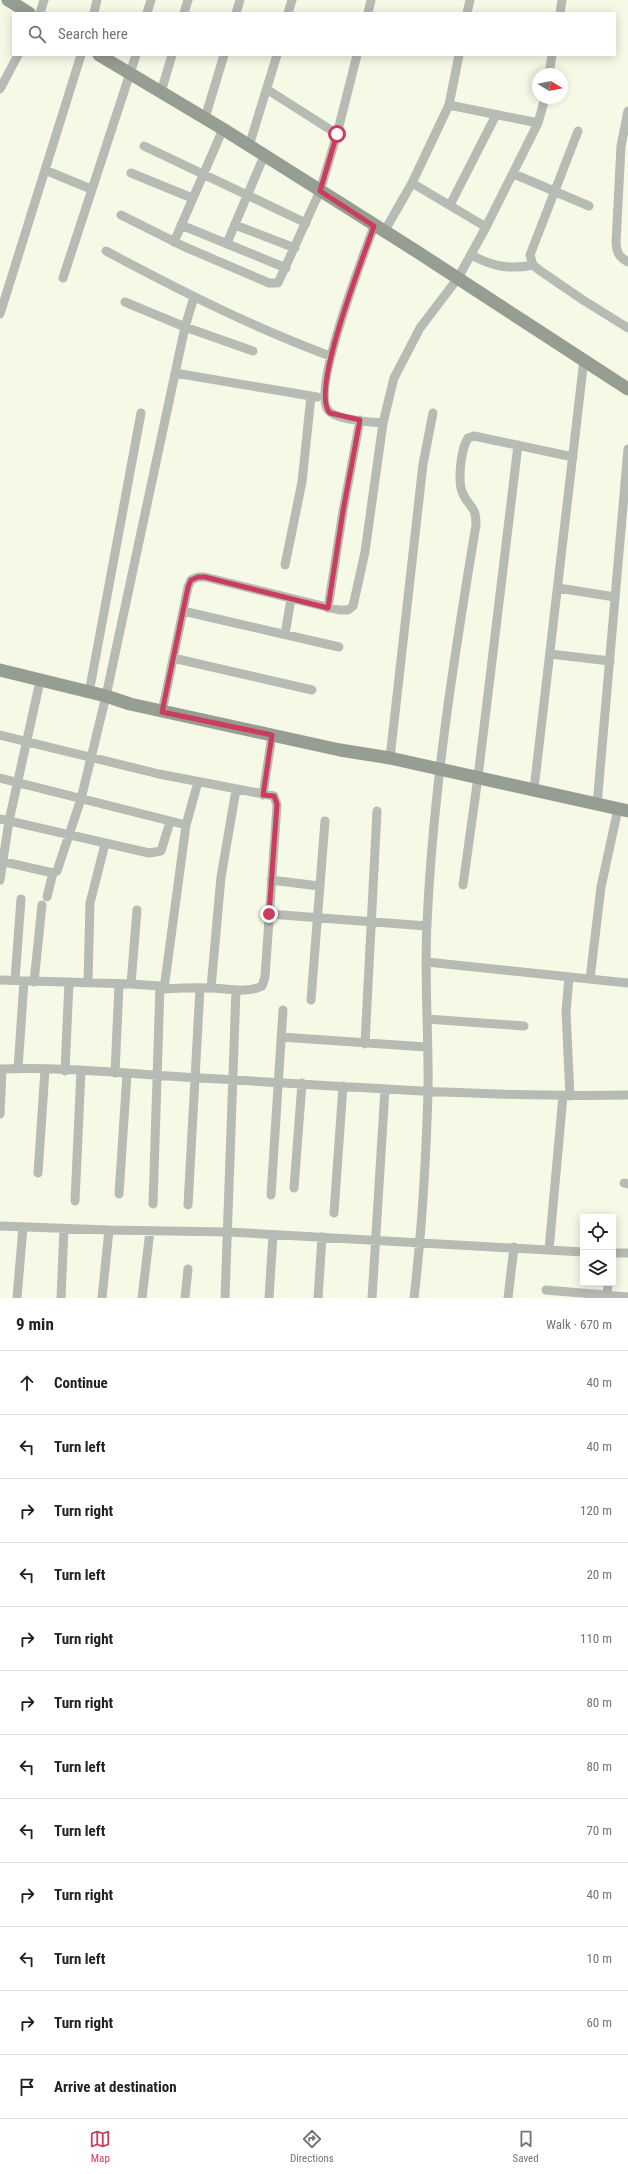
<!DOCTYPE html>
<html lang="en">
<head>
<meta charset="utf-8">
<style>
  body { margin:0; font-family:"Roboto Condensed",sans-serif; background:#f6f6f6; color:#202124 }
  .controls { position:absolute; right:12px; bottom:12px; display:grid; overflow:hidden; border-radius:0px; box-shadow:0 2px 10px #0003 }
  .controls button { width:36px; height:36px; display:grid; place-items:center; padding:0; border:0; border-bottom:1px solid #e0e0e0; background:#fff; color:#202124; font:20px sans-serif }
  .compass { position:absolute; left:532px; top:68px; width:36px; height:36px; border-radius:50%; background:#fff; box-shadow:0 2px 10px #0003; rotate:100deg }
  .stop { position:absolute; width:12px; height:12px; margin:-9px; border:3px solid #cb3c5f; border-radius:50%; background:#fff }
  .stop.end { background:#cb3c5f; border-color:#fff; box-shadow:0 1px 4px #0008 }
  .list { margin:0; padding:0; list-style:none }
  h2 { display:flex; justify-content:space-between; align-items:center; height:52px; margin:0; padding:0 16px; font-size:17px }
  h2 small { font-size:13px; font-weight:400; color:#757577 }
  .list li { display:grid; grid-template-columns:26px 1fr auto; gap:12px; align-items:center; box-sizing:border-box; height:64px; padding:0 16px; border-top:1px solid #e0e0e0 }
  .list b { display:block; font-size:15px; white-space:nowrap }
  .list em { font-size:13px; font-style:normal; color:#757577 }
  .icon { flex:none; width:22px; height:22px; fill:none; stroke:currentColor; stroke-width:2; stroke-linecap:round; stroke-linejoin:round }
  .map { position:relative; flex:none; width:628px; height:1298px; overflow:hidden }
  .search { position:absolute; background:#fff; box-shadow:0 2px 10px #0003; left:12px; right:12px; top:12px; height:44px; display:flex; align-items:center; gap:10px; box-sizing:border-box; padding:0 14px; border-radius:0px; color:#757577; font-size:15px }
  .sheet { height:820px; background:#fff }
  nav { display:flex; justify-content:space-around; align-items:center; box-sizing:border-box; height:56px; border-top:1px solid #e0e0e0; background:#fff; font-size:11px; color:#757577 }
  nav a { display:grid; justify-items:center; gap:2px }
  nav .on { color:#cb3c5f }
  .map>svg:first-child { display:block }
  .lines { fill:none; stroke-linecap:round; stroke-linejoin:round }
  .minor { stroke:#b6bbb4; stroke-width:9 }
  .secondary { stroke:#969d93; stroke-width:13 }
  .route { stroke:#cb3c5f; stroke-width:5 }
</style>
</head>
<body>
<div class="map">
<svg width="628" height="1298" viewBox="0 0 628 1298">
  <rect width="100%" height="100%" fill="#f6f9e6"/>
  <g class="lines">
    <path class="minor" d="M40,13L44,0
      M94,13L97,0
      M147,13L151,0
      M184,13L188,0
      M236,13L240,0
      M288,13L292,0
      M368,13L371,0
      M467,13L470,0
      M560,13L562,0
      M549,74L552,55
      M0,89L18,55
      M268,90L337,134
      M161,92L172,55
      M449,105L538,123
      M628,111L621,146L616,243C617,253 619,257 628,262
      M205,118L224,55
      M578,131L530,255L533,265L539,270L583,300L628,328
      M144,146L306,223
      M249,146L277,55
      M45,170L91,189
      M131,173L192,198
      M514,174L589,206
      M412,183L486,227
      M450,205L496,115
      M121,215L185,247L269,283H278L320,191L337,134L357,55
      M181,225L286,268
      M235,225L295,248
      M374,226C364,254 311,390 328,410C335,420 371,422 383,423
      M384,232L412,183L449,105L459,55
      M174,242L223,129
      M227,243L264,156
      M106,251C179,290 252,327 330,356
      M471,255C492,266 509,270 533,265
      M63,278L136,55
      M125,302L185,327L253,351
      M0,314L81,55
      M175,373L317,397
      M285,565L302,482L311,396
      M558,588L615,597
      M328,608L343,511L360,420
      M183,611L339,647
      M285,634L291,599
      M550,654L610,661
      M173,658L312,690
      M89,693L141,413
      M162,712L188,587L191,580L198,577H205L339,610H348L353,606L365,552L383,423L394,378L420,328L458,278L486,227L538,123L545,98
      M0,735L159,774L274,796L277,805L265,977L262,986C246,994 226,988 209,988C194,987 179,988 164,989L160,986L131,984L0,980
      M390,758L423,464L433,413
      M0,778L186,825
      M534,789L584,359
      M263,795L272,735
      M597,805L628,449
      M0,819L149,853L161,851L170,822
      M0,861L53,873L57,871L81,799L106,696L185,327L194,297
      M0,880L9,821L40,681
      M271,880L319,886
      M463,885L478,777L518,445
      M47,897L53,873
      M269,914L427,926
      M427,962L628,983
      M569,977L566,1012L570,1096
      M590,979L601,887L618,809
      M15,980L21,899
      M34,982L42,905
      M88,982L90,903L105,844
      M131,984L137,910
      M211,988L221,877L236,790
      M164,989L186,825L198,782
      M311,1000L325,821
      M427,1019L524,1026
      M281,1037L426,1047
      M365,1044L377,811
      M0,1069C61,1067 122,1073 183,1077C331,1085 480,1098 628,1095
      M18,1069L24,981
      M65,1071L69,982
      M115,1073L119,985
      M0,1114L2,1069
      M38,1173L45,1070
      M624,1183L628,1184
      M294,1188L302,1083
      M119,1194L127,1074
      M271,1195L283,1010
      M75,1201L81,1071
      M153,1204L160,986
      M188,1205L200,988
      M334,1213L343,1086
      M0,1226L109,1230L228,1232L583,1252
      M549,1250L563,1096
      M613,1253H628
      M546,1290L628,1297
      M17,1298L23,1227
      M61,1298L64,1229
      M102,1298L109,1230
      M142,1298L150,1231
      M185,1298L188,1269
      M225,1298L236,990
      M269,1298L273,1235
      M318,1298L322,1237
      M372,1298L385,1089
      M414,1298C422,1229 426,1161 428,1092C429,1036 424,979 427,924C433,790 454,657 476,525C476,505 470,509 463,494C457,482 461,449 468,438L474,436L573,457
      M508,1298L514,1247
      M607,1298L608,1283"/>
    <path class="secondary" d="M8,0L29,13
      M99,55L223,129L416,251L628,389
      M0,670L106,696L130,704L340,750L390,758L628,811"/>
  </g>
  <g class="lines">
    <path class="route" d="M269,914L277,804L274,796L263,795L272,735L162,712L188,587L191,580L198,577H205L328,608L343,511L360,420L330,413C309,392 364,256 374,226L320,191L337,134"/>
  </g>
</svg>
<div class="controls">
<button><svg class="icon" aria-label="locate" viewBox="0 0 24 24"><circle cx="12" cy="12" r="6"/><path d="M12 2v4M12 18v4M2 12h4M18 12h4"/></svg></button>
<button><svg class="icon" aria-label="layers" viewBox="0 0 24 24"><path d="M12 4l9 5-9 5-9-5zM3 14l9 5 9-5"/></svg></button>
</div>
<svg class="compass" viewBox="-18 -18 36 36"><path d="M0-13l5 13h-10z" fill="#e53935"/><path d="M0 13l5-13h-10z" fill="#757577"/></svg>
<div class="stop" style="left:337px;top:134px"></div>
<div class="stop end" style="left:269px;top:914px"></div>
<div class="search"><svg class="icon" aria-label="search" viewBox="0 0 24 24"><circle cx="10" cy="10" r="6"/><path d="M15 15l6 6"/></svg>Search here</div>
</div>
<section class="sheet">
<h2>9 min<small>Walk · 670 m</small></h2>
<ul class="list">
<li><svg class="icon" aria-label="ahead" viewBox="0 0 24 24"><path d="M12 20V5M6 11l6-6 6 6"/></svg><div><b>Continue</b></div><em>40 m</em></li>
<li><svg class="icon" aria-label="left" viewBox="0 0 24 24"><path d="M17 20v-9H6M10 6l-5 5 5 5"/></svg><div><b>Turn left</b></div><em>40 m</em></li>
<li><svg class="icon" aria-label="right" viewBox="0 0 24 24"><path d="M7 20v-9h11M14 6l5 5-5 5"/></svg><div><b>Turn right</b></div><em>120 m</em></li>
<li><svg class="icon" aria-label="left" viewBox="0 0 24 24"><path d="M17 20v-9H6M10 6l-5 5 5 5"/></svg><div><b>Turn left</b></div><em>20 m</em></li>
<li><svg class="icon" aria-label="right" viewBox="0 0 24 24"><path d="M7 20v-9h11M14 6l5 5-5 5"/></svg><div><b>Turn right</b></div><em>110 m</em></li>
<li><svg class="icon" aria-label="right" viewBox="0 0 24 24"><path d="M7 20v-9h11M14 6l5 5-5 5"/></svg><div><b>Turn right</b></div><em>80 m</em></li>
<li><svg class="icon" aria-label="left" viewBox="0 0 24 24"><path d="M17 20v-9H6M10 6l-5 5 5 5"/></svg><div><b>Turn left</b></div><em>80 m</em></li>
<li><svg class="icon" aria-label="left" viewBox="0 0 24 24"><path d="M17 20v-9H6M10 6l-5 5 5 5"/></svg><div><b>Turn left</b></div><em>70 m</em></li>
<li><svg class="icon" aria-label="right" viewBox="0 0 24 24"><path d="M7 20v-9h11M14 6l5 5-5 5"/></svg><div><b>Turn right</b></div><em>40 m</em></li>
<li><svg class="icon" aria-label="left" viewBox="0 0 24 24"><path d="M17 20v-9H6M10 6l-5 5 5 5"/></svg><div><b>Turn left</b></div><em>10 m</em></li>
<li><svg class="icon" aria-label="right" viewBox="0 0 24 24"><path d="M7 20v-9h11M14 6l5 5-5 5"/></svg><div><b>Turn right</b></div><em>60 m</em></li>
<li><svg class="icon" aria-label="arrive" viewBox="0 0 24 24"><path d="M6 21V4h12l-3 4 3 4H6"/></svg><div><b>Arrive at destination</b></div></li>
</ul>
</section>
<nav>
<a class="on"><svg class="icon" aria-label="map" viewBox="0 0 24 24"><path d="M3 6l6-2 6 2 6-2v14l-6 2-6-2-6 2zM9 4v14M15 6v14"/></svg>Map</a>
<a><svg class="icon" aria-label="directions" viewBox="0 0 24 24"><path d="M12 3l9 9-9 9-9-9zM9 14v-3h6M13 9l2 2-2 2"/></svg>Directions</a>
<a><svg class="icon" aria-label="saved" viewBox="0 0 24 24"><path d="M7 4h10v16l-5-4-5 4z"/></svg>Saved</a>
</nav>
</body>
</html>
